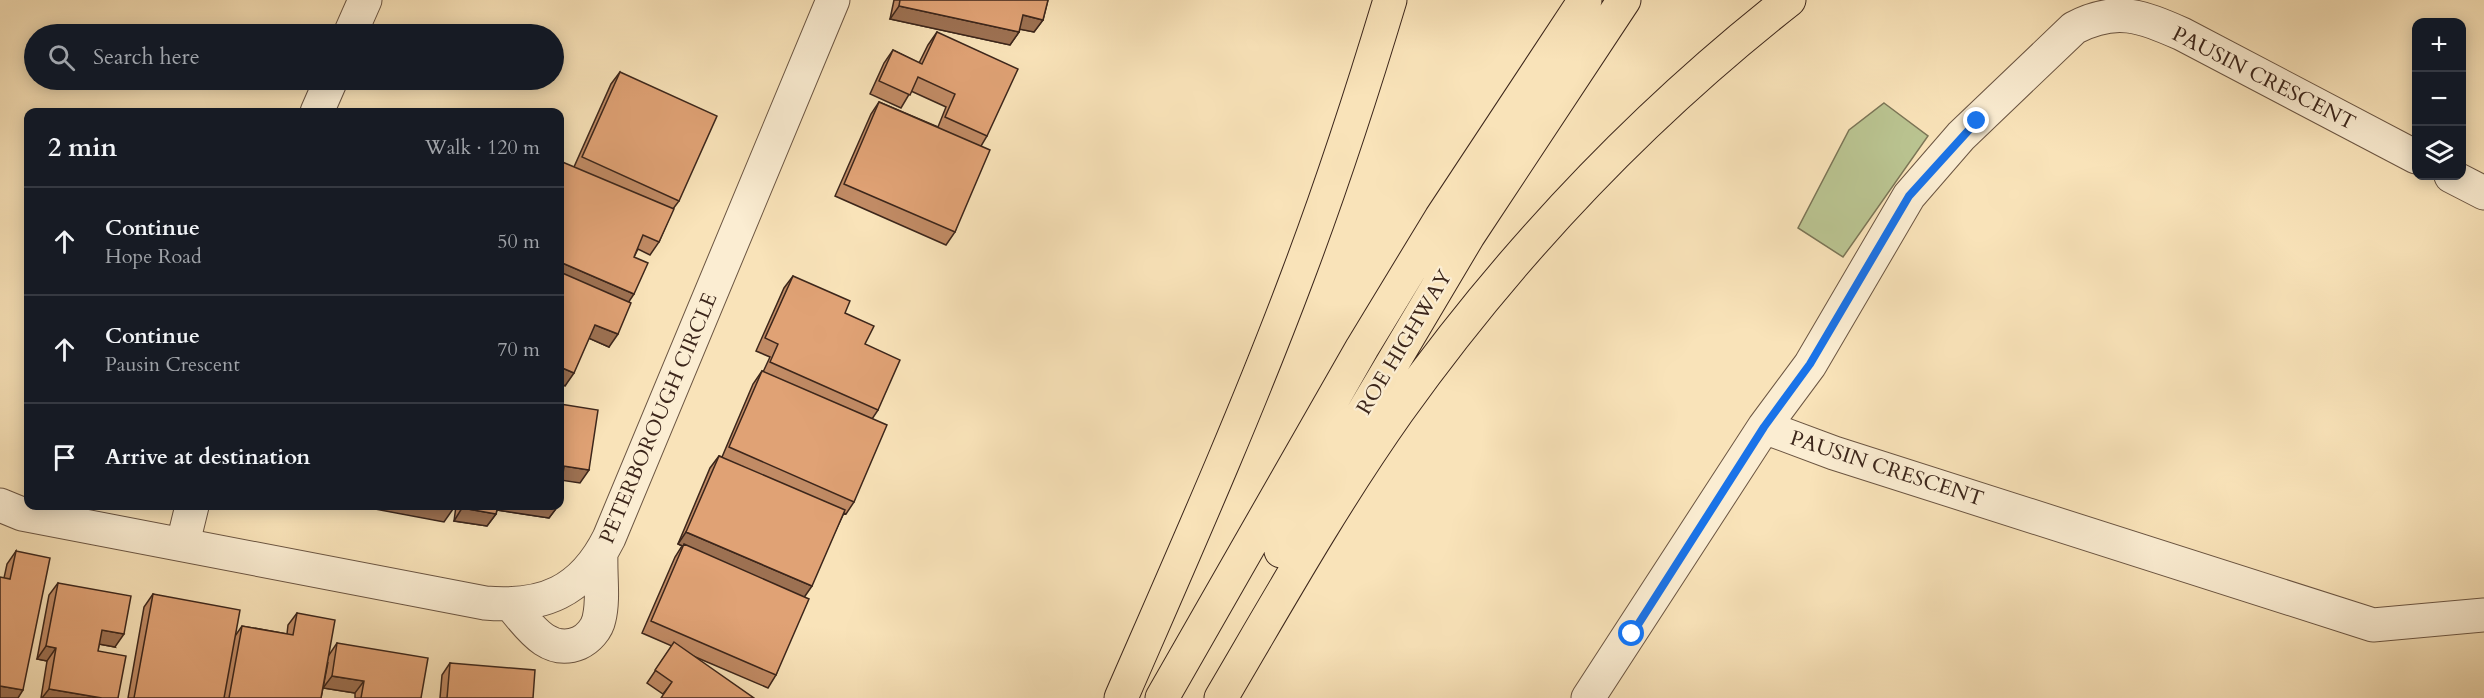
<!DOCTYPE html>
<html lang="en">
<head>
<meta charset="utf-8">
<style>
  body { margin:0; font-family:Cardo,serif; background:#242831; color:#f1f3f6 }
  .controls { position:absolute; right:18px; top:18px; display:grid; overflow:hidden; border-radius:12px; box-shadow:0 3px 15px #0003 }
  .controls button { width:54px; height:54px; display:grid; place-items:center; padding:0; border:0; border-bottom:2px solid #363941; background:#171b24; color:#f1f3f6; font:30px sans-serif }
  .stop { position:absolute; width:18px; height:18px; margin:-14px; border:4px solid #1a73e8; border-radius:50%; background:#fff }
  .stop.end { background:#1a73e8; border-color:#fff; box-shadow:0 2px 6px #0008 }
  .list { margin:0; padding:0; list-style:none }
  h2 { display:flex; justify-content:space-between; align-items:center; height:78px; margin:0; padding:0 24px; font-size:26px }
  h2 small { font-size:20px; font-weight:400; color:#9ea1a6 }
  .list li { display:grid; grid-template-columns:39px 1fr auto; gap:18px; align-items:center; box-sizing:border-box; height:108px; padding:0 24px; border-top:2px solid #363941 }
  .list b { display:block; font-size:22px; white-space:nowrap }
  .list p { margin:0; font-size:20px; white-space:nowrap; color:#9ea1a6 }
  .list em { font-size:20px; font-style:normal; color:#9ea1a6 }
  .icon { flex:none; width:33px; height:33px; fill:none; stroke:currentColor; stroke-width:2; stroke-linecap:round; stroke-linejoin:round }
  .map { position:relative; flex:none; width:2484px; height:698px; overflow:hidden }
  .search { position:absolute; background:#171b24; box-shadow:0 3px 15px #0003; left:24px; top:24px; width:540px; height:66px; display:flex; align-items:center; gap:15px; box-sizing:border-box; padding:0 21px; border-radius:33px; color:#9ea1a6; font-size:22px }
  .panel { position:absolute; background:#171b24; box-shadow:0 3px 15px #0003; left:24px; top:108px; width:540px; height:402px; border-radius:12px }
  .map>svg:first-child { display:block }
  .park { fill:#bac491; stroke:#7b7556; stroke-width:1.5 }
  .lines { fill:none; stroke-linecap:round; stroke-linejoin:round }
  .street-casing { stroke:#6b5542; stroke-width:35 }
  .highway-casing { stroke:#3c261b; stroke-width:35 }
  .street { stroke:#fbedd2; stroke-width:33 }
  .highway { stroke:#f9e3b9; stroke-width:33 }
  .wall { fill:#c18b65; stroke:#3c261b; stroke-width:1.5 }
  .shaded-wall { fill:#9d7152; stroke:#3c261b; stroke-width:1.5 }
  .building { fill:#e0a275; stroke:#3c261b; stroke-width:1.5 }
  .route { stroke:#1a73e8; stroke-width:8 }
  .labels { text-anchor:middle; stroke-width:4.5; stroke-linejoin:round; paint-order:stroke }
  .street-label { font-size:21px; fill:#3c261b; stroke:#fbedd2 }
</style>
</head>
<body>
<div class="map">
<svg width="2484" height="698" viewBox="0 0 2484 698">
  <rect width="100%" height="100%" fill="#f9e3b9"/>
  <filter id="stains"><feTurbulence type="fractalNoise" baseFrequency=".00333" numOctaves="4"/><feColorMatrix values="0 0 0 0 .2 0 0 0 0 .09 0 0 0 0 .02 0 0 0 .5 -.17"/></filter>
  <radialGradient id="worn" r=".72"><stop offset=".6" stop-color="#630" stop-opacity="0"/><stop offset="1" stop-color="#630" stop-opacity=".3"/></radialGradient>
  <path class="park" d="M1884,103L1928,136L1843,257L1798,228L1849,130Z"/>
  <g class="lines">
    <g class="street-casing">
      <path id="street" d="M350,34L365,0
        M317,112L331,80
        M2416,157L2182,34C2141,16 2116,6 2074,28L1961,136L1909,196L1810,365L1764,427L1834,453L2373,625L2484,615
        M2451,176L2484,193
        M0,505L22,514L485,603C543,608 582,592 609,538L833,0
        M183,543L192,506
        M512,606C529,626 548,656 579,643C588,639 597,629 599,619C604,599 600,575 601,554
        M1588,698L1764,427"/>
    </g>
    <g class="highway-casing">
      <path id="highway" d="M1281,551L1468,236L1624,0
        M1121,698C1182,558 1244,419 1298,275C1332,185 1362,93 1390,0
        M1162,698L1362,348L1441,218L1585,0
        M1221,698C1278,601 1333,503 1398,411C1508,257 1640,117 1789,0"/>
    </g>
    <use href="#street" class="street"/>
    <use href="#highway" class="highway"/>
  </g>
  <path class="wall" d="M894,0H1048L1043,20L1034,32L1020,29L1019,32L1010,45L890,19Z
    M937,32L987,136L981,146L955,232L946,245L835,196L871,114L879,102L938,127L946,107L911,91L901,108L870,94L884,63L893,50L919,63L928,45Z
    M620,72L679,201L673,209L659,242L650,255L638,249L634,257L629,302L609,347L589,338L565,386L574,167L611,84Z
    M793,276L845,313L865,344L878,410L872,419L854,502L846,514L844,513L804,597L776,675L768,688L693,656L663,694L647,683L672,646L642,633L675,557L682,546L678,544L710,468L719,456L722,457L753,384L762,371L763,372L770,357L756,351L784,288Z
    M456,506H558L549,518L497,510L496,514L487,526L454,521Z
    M16,551L18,698L4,578L7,564Z
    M58,583L115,647L99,644L98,651L118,698H41L47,661L37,659L49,595Z
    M153,594L235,636L242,626L287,634L288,625L297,613L329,655L337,643L421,698H355V693L323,688L328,662L321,698H128L144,607Z
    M450,663L533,698H440L442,675Z"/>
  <path class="shaded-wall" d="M899,6L1019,32L1010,45L890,19Z
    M1023,15L1043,20L1034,32L1014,28Z
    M560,262L634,294L626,306L560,278Z
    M595,325L618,334L609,347L586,337Z
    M560,367L574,373L565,386L560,383Z
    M564,466L589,470L580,483L560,480Z
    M359,506H433L453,509L444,522Z
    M493,506H558L549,518L490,509Z
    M462,508L496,514L487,526L454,521Z
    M686,532L812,586L803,599L678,544Z
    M102,630L124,634L115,647L93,643Z
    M46,646L56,648L47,661L37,659Z
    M332,676L364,681L355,693L323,688Z
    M0,686L23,690L18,698H0Z
    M49,689L102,698H42Z"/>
  <path class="building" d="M900,0H1048L1043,20L1023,15L1019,32L899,6Z
    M937,32L1018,69L987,136L945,117L955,94L918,77L910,95L879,81L893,50L922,64Z
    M620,72L717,116L679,201L582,157Z
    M879,102L990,150L955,232L844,184Z
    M560,161L674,209L659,242L643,235L634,257L648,263L634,294L560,262Z
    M560,272L631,303L618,334L595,325L574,373L560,367Z
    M793,276L850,301L845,313L874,326L865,344L900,360L878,410L770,362L778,344L765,338Z
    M762,371L887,425L854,502L729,447Z
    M560,404L598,410L589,470L564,466L560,497Z
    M719,456L845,510L812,586L686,532Z
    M433,506H453V509Z
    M463,506H498L496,514L462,508Z
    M684,544L809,599L776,675L651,621Z
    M16,551L50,558L23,690L0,686V577L10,579Z
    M58,583L131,596L124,634L102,630L98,651L126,656L118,698H102L49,689L56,648L46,646Z
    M153,594L240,610L224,698H134Z
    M297,613L335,620L321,698H229L242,626L293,635Z
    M674,642L754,698H661L672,682L655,670Z
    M337,643L428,658L421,698H361L364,681L332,676Z
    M450,663L535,670L533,698H447Z"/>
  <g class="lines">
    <path class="route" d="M1632,634L1764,427L1810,364L1909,196L1977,121"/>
  </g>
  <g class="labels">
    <g class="street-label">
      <text transform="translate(2264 78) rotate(27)" y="7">PAUSIN CRESCENT</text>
      <text transform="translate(1404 342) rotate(-59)" y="7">ROE HIGHWAY</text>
      <text transform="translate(658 418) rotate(-67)" y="7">PETERBOROUGH CIRCLE</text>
      <text transform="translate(1887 468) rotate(18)" y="7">PAUSIN CRESCENT</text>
    </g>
  </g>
  <rect width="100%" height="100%" filter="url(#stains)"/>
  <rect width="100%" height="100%" fill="url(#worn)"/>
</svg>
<div class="controls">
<button>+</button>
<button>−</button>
<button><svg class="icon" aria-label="layers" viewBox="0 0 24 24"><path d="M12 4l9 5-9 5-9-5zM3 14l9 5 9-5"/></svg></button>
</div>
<div class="stop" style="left:1632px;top:634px"></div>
<div class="stop end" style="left:1977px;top:121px"></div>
<div class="search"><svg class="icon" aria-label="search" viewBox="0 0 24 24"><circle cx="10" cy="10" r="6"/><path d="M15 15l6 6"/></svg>Search here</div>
<section class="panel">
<h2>2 min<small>Walk · 120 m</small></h2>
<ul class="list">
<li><svg class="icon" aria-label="ahead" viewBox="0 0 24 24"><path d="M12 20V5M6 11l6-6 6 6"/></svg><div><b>Continue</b><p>Hope Road</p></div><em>50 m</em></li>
<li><svg class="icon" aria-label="ahead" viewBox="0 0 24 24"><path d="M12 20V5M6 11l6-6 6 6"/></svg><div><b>Continue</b><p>Pausin Crescent</p></div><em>70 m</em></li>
<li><svg class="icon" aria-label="arrive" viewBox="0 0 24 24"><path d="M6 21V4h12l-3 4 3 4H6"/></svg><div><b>Arrive at destination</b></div></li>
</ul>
</section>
</div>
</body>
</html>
